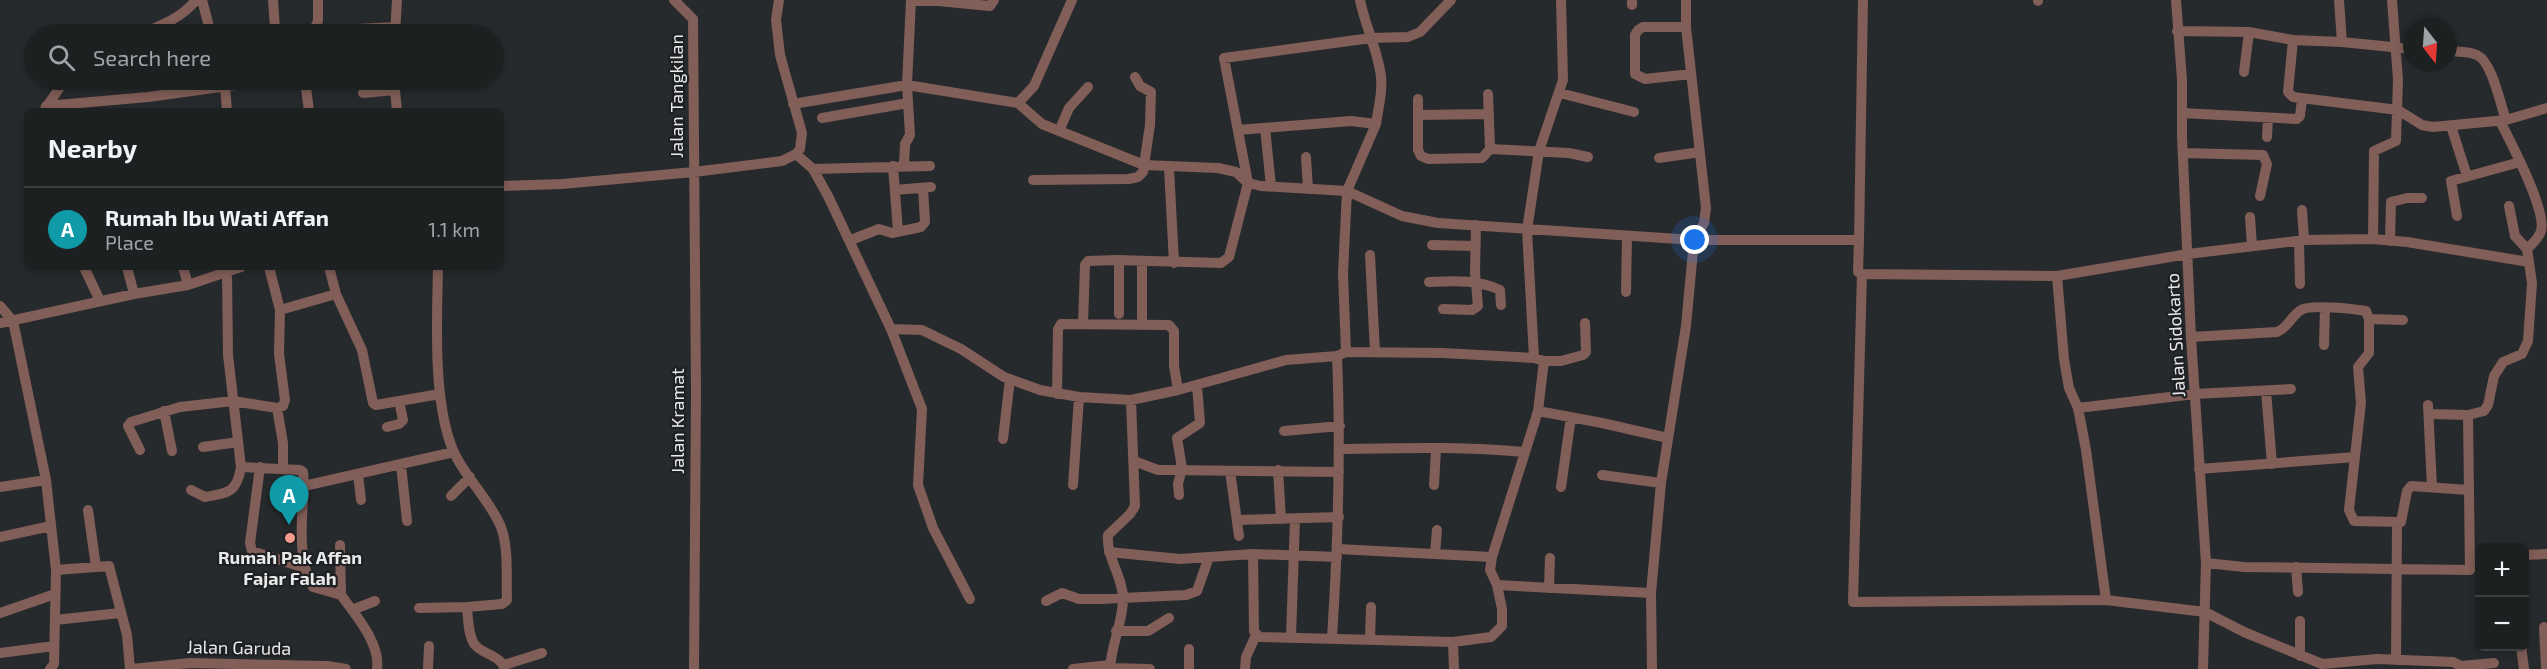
<!DOCTYPE html>
<html lang="en">
<head>
<meta charset="utf-8">
<style>
  body { margin:0; font-family:"Exo 2",sans-serif; background:#25282a; color:#f1f3f6 }
  .controls { position:absolute; right:18px; bottom:18px; display:grid; overflow:hidden; border-radius:9px; box-shadow:0 3px 9px #0003 }
  .controls button { width:54px; height:54px; display:grid; place-items:center; padding:0; border:0; border-bottom:2px solid #3b3e3f; background:#1d2021; color:#f1f3f6; font:30px sans-serif }
  .compass { position:absolute; left:2403px; top:18px; width:54px; height:54px; border-radius:50%; background:#1d2021; box-shadow:0 3px 9px #0003; rotate:163deg }
  .you { position:absolute; left:1695px; top:240px; width:21px; height:21px; margin:-15px; border:4px solid #fff; border-radius:50%; background:#1a73e8; box-shadow:0 0 0 9px #1a73e833 }
  .badge { display:grid; place-items:center; width:39px; height:39px; border-radius:50%; background:#db2777; color:#fff; font-size:20px; font-weight:700 }
  .pin { position:absolute; translate:-50% -50px; filter:drop-shadow(0 2px 3px #0008) }
  .pin::after { content:''; position:absolute; top:32px; width:21px; height:18px; background:inherit; clip-path:polygon(0 0,100% 0,50% 100%) }
  .list { margin:0; padding:0; list-style:none }
  h2 { display:flex; justify-content:space-between; align-items:center; height:78px; margin:0; padding:0 24px; font-size:26px }
  h2 small { font-size:20px; font-weight:400; color:#a0a3a5 }
  .list li { display:grid; grid-template-columns:39px 1fr auto; gap:18px; align-items:center; box-sizing:border-box; height:84px; padding:0 24px; border-top:2px solid #3b3e3f }
  .list b { display:block; font-size:22px; white-space:nowrap }
  .list p { margin:0; font-size:20px; white-space:nowrap; color:#a0a3a5 }
  .list em { font-size:20px; font-style:normal; color:#a0a3a5 }
  .icon { flex:none; width:33px; height:33px; fill:none; stroke:currentColor; stroke-width:2; stroke-linecap:round; stroke-linejoin:round }
  .map { position:relative; flex:none; width:2547px; height:669px; overflow:hidden }
  .search { position:absolute; background:#1d2021; box-shadow:0 3px 9px #0003; left:24px; top:24px; width:480px; height:66px; display:flex; align-items:center; gap:15px; box-sizing:border-box; padding:0 21px; border-radius:33px; color:#a0a3a5; font-size:22px }
  .panel { position:absolute; background:#1d2021; box-shadow:0 3px 9px #0003; left:24px; top:108px; width:480px; height:162px; border-radius:9px }
  .map>svg:first-child { display:block }
  .lines { fill:none; stroke-linecap:round; stroke-linejoin:round }
  .street { stroke:#815e57; stroke-width:10 }
  .poi-dot { fill:#f49d8b; stroke:#1e2022; stroke-width:2 }
  .labels { text-anchor:middle; stroke-width:4.5; stroke-linejoin:round; paint-order:stroke }
  .street-label { font-size:18px; fill:#e8e9eb; stroke:#1e2022 }
  .poi-label { font-size:18px; font-weight:bold; fill:#e8e9eb; stroke:#1e2022 }
</style>
</head>
<body>
<div class="map">
<svg width="2547" height="669" viewBox="0 0 2547 669">
  <rect width="100%" height="100%" fill="#272a2c"/>
  <g class="lines">
    <path class="street" d="M202,0L211,34
      M674,0L693,19L696,392L694,669
      M1360,0C1365,26 1378,50 1381,77C1383,92 1378,109 1376,124
      M1632,0V5
      M1863,0L1859,240L1858,272L1862,274L1853,602L2106,600L2205,612L2244,632L2322,664L2377,659L2453,662L2461,666L2494,663
      M2038,0V1
      M2176,0L2182,80V137L2191,337L2206,563L2203,669
      M2339,0L2342,42
      M911,1H938L990,6L994,0
      M1686,27H1643L1638,30L1635,35V74L1645,79L1691,74
      M358,29L396,27
      M2177,31L2249,32L2293,40L2342,42L2412,49
      M140,34C160,26 182,18 196,0
      M268,34L275,28L273,0
      M312,34L318,21V0
      M395,34L397,0
      M2293,40L2288,92L2293,97L2398,110L2422,125L2433,127L2506,120L2547,108
      M2448,51C2457,52 2468,51 2477,55C2492,62 2500,103 2506,120
      M2244,72L2249,32
      M305,80L309,111
      M394,80L397,111
      M225,87L227,111
      M363,93L395,90
      M1560,93L1634,112
      M1488,94L1490,149L1569,153L1588,157
      M1418,99V150L1421,156L1428,159L1482,158L1490,149
      M1018,103L1034,86L1072,0
      M793,104L907,85L1018,103L1042,124L1144,165L1218,168L1236,172L1248,183L1261,186L1347,191L1402,216L1438,223L1694,240H1859
      M46,106L148,97L272,80
      M45,109L65,80
      M2182,113L2297,119L2300,116L2302,99
      M1418,115L1489,114
      M822,118L908,103
      M2451,126L2467,176
      M1265,128L1271,186
      M1238,130L1351,121L1376,124L1347,191L1343,273L1346,352
      M1059,131L1069,108L1088,87
      M2267,137L2268,118
      M2183,153L2263,155L2267,164L2260,196
      M796,154L813,169L828,196L891,329L922,330L961,349L1004,377L1040,390L1079,397L1131,400L1178,390L1286,360L1337,356L1346,352L1443,353L1534,358L1544,361H1561L1583,355L1586,352L1585,323
      M1306,157L1308,189
      M1659,158L1700,152
      M904,165L905,144L910,135L907,85L911,0
      M893,166L898,231
      M1169,168L1174,263
      M813,169L930,166
      M1033,180L1129,179L1138,177L1143,172L1150,125L1151,92L1140,86L1135,77
      M501,186L562,184L694,172L782,161L796,154L800,149L802,133L780,55L776,20L779,0
      M895,190L931,187
      M2509,206L2515,236L2527,249
      M2302,210L2304,240
      M2457,216L2451,181L2520,162
      M2250,217L2252,246
      M2373,239L2374,151L2396,141L2398,80L2392,0
      M851,240L879,229L892,233L921,227L925,222L923,188
      M2299,241L2300,284
      M2390,241L2391,202L2407,198H2422
      M1432,245L1475,246
      M1370,255L1375,352
      M1119,260V314
      M1142,261V324
      M84,267L100,301
      M127,267L134,294
      M183,267L188,285
      M269,267L280,310
      M329,267L336,294L362,350L373,403L376,405L440,394
      M438,267C437,319 433,396 451,445C462,475 489,498 501,527C509,549 506,578 507,600L502,604L467,607
      M227,273L228,355L241,467L300,470L303,472L304,486
      M1862,274L2057,276L2188,254L2304,240L2373,239L2407,242L2529,262
      M2057,276L2064,359L2069,388L2078,408L2086,450L2106,600
      M1429,282C1454,281 1477,279 1500,290L1501,305
      M1626,292L1627,236
      M0,306L13,321L46,480L56,570L54,664L50,669
      M1443,309L1472,310L1478,306L1475,272L1476,225
      M2369,319L2403,320
      M0,323L134,294L188,285L241,267
      M1083,324L1085,265L1088,261L1116,260L1221,263L1229,257L1248,183L1224,58L1371,38L1408,37L1420,32L1451,0
      M891,329L922,409L918,485L933,528L970,599
      M2191,337L2277,332C2288,328 2291,316 2301,310C2310,304 2354,309 2366,311L2369,319V353L2358,367L2361,403L2349,510L2354,521L2401,522L2407,491L2411,486L2469,490
      M2324,345L2325,308
      M1534,358L1527,230L1539,151L1563,80L1561,0
      M2266,391L2272,464
      M1057,394L1058,329L1061,324L1169,325L1174,331V366L1178,390
      M2428,405L2432,487
      M277,408L283,443V469
      M2078,408L2195,394L2291,389
      M164,411L172,451
      M1538,411L1602,423L1668,438
      M2430,414L2468,415L2484,411L2488,405L2494,376L2503,362L2522,354L2528,341L2532,283L2527,249C2532,244 2539,238 2541,231C2547,210 2510,141 2500,121
      M387,427L399,424L403,420L399,401
      M1284,431L1340,426
      M1003,439L1010,379
      M203,447L238,442
      M1339,449C1401,448 1463,446 1524,452
      M140,450L128,426L131,422L180,407L233,401L277,408L283,406L285,400L279,354L280,310L336,294
      M1134,461L1158,470H1168L1339,472
      M401,465L407,521
      M260,467L250,543L252,551L305,568
      M2199,469L2355,457
      M1278,470L1281,519
      M1230,471L1239,536
      M358,474L361,500
      M1602,475L1661,483
      M1073,485L1079,397
      M1434,485L1436,450
      M0,487L46,480
      M1561,487L1571,417
      M191,490L205,497C229,493 237,492 241,467
      M1179,495L1178,484L1182,468L1177,438L1200,423L1197,385
      M451,496L470,477
      M88,510L96,567
      M1237,520L1339,517
      M0,537L51,526
      M340,545L341,595
      M1338,549L1492,557
      M1109,552L1180,559L1253,554L1337,557
      M1253,554L1254,631L1259,637L1453,642
      M1435,554L1437,530
      M2524,555L2547,554
      M2206,563L2244,567L2470,570L2468,415
      M2296,567L2298,592
      M56,570L109,566L127,635L130,669
      M1497,585L1490,570L1492,557L1538,411L1544,361
      M1549,588L1550,558
      M1046,601L1062,593L1079,599H1100L1186,595L1197,591L1209,557
      M419,608L467,607C468,617 468,636 475,645C484,655 500,655 505,669
      M352,610L375,601
      M0,613L55,594
      M55,620L120,613
      M2544,627L2546,669
      M1116,631H1148L1169,618
      M1291,637L1295,519
      M1332,638C1338,544 1341,450 1337,356
      M1370,639L1371,607
      M2521,646L2524,669
      M1189,649V669
      M0,653L54,646
      M2300,656V621
      M2396,660L2397,524
      M504,665L542,653
      M1110,668L1150,669
      M132,669L190,663L327,666L346,669
      M377,669C381,644 355,614 341,595L313,587C297,564 302,513 304,486L454,452
      M428,669L429,646
      M1073,669L1110,665
      M1110,669C1111,645 1123,622 1123,599C1123,576 1106,558 1108,535L1130,514L1135,506L1131,400
      M1245,669L1246,657L1256,635
      M1454,669L1453,642L1491,637L1502,626V609L1497,585L1651,593
      M1652,669L1651,593L1661,483L1686,326L1694,240L1704,223L1706,208L1686,27V0"/>
  </g>
  <circle class="poi-dot" cx="290" cy="538" r="6"/>
  <g class="labels">
    <g class="street-label">
      <text transform="translate(677 96) rotate(-90)" y="6">Jalan Tangkilan</text>
      <text transform="translate(2176 335) rotate(-93)" y="6">Jalan Sidokarto</text>
      <text transform="translate(678 421) rotate(-90)" y="6">Jalan Kramat</text>
      <text transform="translate(239 648) rotate(1)" y="6">Jalan Garuda</text>
    </g>
    <g class="poi-label">
      <text x="290" y="564">Rumah Pak Affan<tspan x="290" dy="21">Fajar Falah</tspan></text>
    </g>
  </g>
</svg>
<div class="controls">
<button>+</button>
<button>−</button>
</div>
<svg class="compass" viewBox="-18 -18 36 36"><path d="M0-13l5 13h-10z" fill="#e53935"/><path d="M0 13l5-13h-10z" fill="#a0a3a5"/></svg>
<div class="you"></div>
<div class="pin badge" style="left:289px;top:525px;background:#0f9aa8">A</div>
<div class="search"><svg class="icon" aria-label="search" viewBox="0 0 24 24"><circle cx="10" cy="10" r="6"/><path d="M15 15l6 6"/></svg>Search here</div>
<section class="panel">
<h2>Nearby<small></small></h2>
<ul class="list">
<li><span class="badge" style="background:#0f9aa8">A</span><div><b>Rumah Ibu Wati Affan</b><p>Place</p></div><em>1.1 km</em></li>
</ul>
</section>
</div>
</body>
</html>
